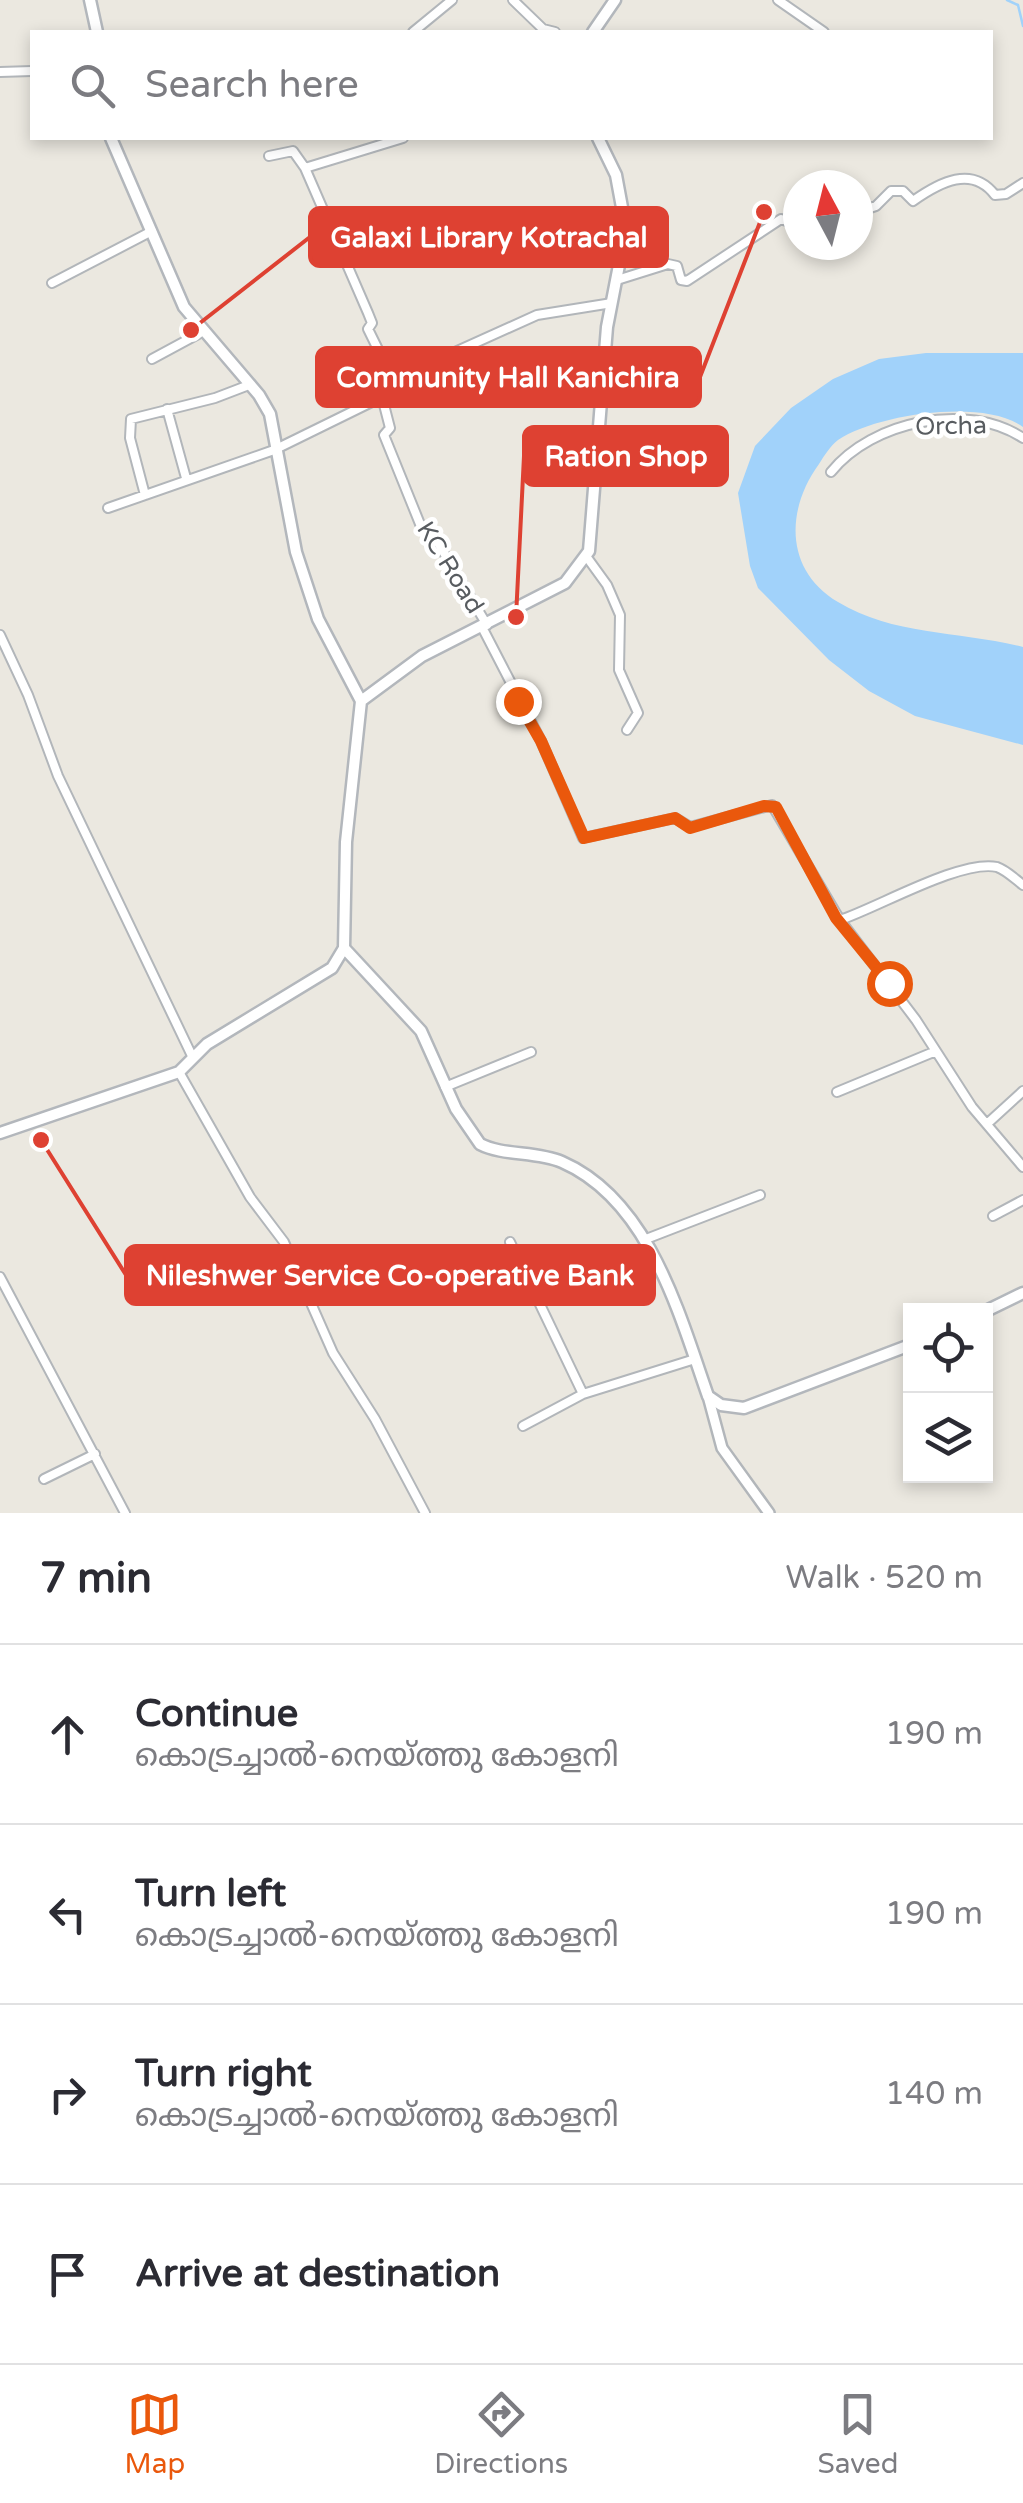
<!DOCTYPE html>
<html lang="en">
<head>
<meta charset="utf-8">
<style>
  body { margin:0; font-family:"Varela Round","Noto Sans Malayalam",sans-serif; background:#f2f2f3; color:#2b2b33 }
  .controls { position:absolute; right:30px; bottom:30px; display:grid; overflow:hidden; border-radius:0px; box-shadow:0 5px 15px #0003 }
  .controls button { width:90px; height:90px; display:grid; place-items:center; padding:0; border:0; border-bottom:2px solid #e1e1e2; background:#fff; color:#2b2b33; font:50px sans-serif }
  .compass { position:absolute; left:783px; top:170px; width:90px; height:90px; border-radius:50%; background:#fff; box-shadow:0 5px 15px #0003; rotate:353deg }
  .stop { position:absolute; width:30px; height:30px; margin:-22px; border:8px solid #ea580c; border-radius:50%; background:#fff }
  .stop.end { background:#ea580c; border-color:#fff; box-shadow:0 2px 10px #0008 }
  .list { margin:0; padding:0; list-style:none }
  h2 { display:flex; justify-content:space-between; align-items:center; height:130px; margin:0; padding:0 40px; font-size:42px }
  h2 small { font-size:32px; font-weight:400; color:#7c7c81 }
  .list li { display:grid; grid-template-columns:65px 1fr auto; gap:30px; align-items:center; box-sizing:border-box; height:180px; padding:0 40px; border-top:2px solid #e1e1e2 }
  .list b { display:block; font-size:38px; white-space:nowrap }
  .list p { margin:0; font-size:32px; white-space:nowrap; color:#7c7c81 }
  .list em { font-size:32px; font-style:normal; color:#7c7c81 }
  .icon { flex:none; width:55px; height:55px; fill:none; stroke:currentColor; stroke-width:2; stroke-linecap:round; stroke-linejoin:round }
  .map { position:relative; flex:none; width:1023px; height:1513px; overflow:hidden }
  .search { position:absolute; background:#fff; box-shadow:0 5px 15px #0003; left:30px; right:30px; top:30px; height:110px; display:flex; align-items:center; gap:25px; box-sizing:border-box; padding:0 35px; border-radius:0px; color:#7c7c81; font-size:38px }
  .sheet { height:850px; background:#fff }
  nav { display:flex; justify-content:space-around; align-items:center; box-sizing:border-box; height:140px; border-top:2px solid #e1e1e2; background:#fff; font-size:28px; color:#7c7c81 }
  nav a { display:grid; justify-items:center; gap:5px }
  nav .on { color:#ea580c }
  .map>svg:first-child { display:block }
  .water { fill:#a1d2fa }
  .lines { fill:none; stroke-linecap:round; stroke-linejoin:round }
  .stream { stroke:#a1d2fa; stroke-width:2.5 }
  .minor-casing { stroke:#b2b6ba; stroke-width:12 }
  .tertiary-casing { stroke:#b2b6ba; stroke-width:14 }
  .secondary-casing { stroke:#b3b7bc; stroke-width:15 }
  .minor { stroke:#fff; stroke-width:8 }
  .tertiary { stroke:#fff; stroke-width:9 }
  .secondary { stroke:#fff; stroke-width:10 }
  .route { stroke:#ea580c; stroke-width:12 }
  .labels { text-anchor:middle; stroke-width:9; stroke-linejoin:round; paint-order:stroke }
  .street-label { font-size:25px; fill:#585c60; stroke:#fff }
  .leader { fill:none; stroke:#de4132; stroke-width:4 }
  .callout-dot { fill:#de4132; stroke:#fff; stroke-width:4 }
  .callout { fill:#de4132; stroke:#de4132; stroke-width:4 }
  .callout-label { font-size:28px; text-anchor:middle; font-weight:bold; fill:#fff }
</style>
</head>
<body>
<div class="map">
<svg width="1023" height="1513" viewBox="0 0 1023 1513">
  <rect width="100%" height="100%" fill="#ebe8e0"/>
  <path class="water" d="M926,353H1023V427C984,398 877,414 838,440C831,445 824,456 819,464C786,509 784,570 838,602C894,636 961,631 1023,647V745L915,716L869,691L829,660L758,588L750,566L738,493L755,446L791,408L833,379L879,359Z"/>
  <g class="lines">
    <path class="stream" d="M1007,0L1018,5L1023,26"/>
    <g class="minor-casing">
      <path id="minor" d="M513,0L543,29L555,32
        M778,0L824,32
        M413,32L452,0
        M0,72L32,71
        M403,138L305,168L368,313L372,323L368,329L394,382L382,397L390,428L384,435L422,529L432,533L487,625
        M269,156L293,151L305,168
        M858,212L876,206L891,191H903L913,201C940,182 972,165 995,195L1006,194L1023,183
        M617,280L668,264L677,266L681,280L687,281L781,219L798,225
        M52,283L152,231
        M152,359L202,332
        M393,380L537,315L612,303
        M167,409L186,478
        M831,472C872,421 967,401 1023,438
        M145,495L130,438L131,419L215,398L249,385
        M108,508L274,450L382,397
        M586,556L607,585L620,615L619,670L638,713L627,730
        M482,627L541,741L583,838L675,818L690,827L772,805L840,920C877,908 961,859 997,867C1006,870 1015,879 1023,885
        M0,635L28,695L58,776L193,1058
        M840,920L916,1020L972,1107L1023,1167
        M179,1072L250,1197L284,1242L333,1353L375,1419L425,1513
        M445,1087L531,1052
        M837,1092L936,1051
        M988,1123L1023,1091
        M993,1216L1023,1200
        M646,1239L760,1195
        M510,1242L583,1394
        M0,1277L125,1513
        M523,1426L583,1394L695,1359
        M44,1479L95,1454"/>
    </g>
    <g class="tertiary-casing">
      <path id="tertiary" d="M708,1396L722,1448L769,1513"/>
    </g>
    <g class="secondary-casing">
      <path id="secondary" d="M90,0L97,32
        M593,32L615,0
        M111,138L184,307L259,395L270,414L296,552L318,619L361,701
        M361,701L346,842L344,948L421,1031L456,1109L480,1144C503,1156 536,1151 562,1162C649,1200 679,1313 708,1396L721,1405L744,1408L910,1345
        M361,701L422,656L565,583L589,551L607,327L626,229L616,175L598,138
        M0,1133L179,1072L207,1044L332,968L344,948
        M986,1311L1023,1293"/>
    </g>
    <use href="#minor" class="minor"/>
    <use href="#tertiary" class="tertiary"/>
    <use href="#secondary" class="secondary"/>
  </g>
  <g class="lines">
    <path class="route" d="M518,701L541,741L584,838L675,818L690,828L764,806L776,807L836,918L889,983"/>
  </g>
  <g class="labels">
    <g class="street-label">
      <text transform="translate(951 425) rotate(-1)" y="9">Orcha</text>
      <text transform="translate(451 567) rotate(58)" y="9">KC Road</text>
    </g>
  </g>
  <path class="leader" d="M191 330L310 237M764 212L700 377M516 617L524 456M41 1140L126 1275"/>
  <g class="callout-dot">
    <circle cx="191" cy="330" r="10"/>
    <circle cx="764" cy="212" r="10"/>
    <circle cx="516" cy="617" r="10"/>
    <circle cx="41" cy="1140" r="10"/>
  </g>
  <g class="callout">
    <rect x="310" y="208" width="357" height="58" rx="10"/>
    <rect x="317" y="348" width="383" height="58" rx="10"/>
    <rect x="524" y="427" width="203" height="58" rx="10"/>
    <rect x="126" y="1246" width="528" height="58" rx="10"/>
  </g>
  <g class="callout-label">
    <text x="489" y="247">Galaxi Library Kotrachal</text>
    <text x="508" y="387">Community Hall Kanichira</text>
    <text x="626" y="466">Ration Shop</text>
    <text x="390" y="1285">Nileshwer Service Co-operative Bank</text>
  </g>
</svg>
<div class="controls">
<button><svg class="icon" aria-label="locate" viewBox="0 0 24 24"><circle cx="12" cy="12" r="6"/><path d="M12 2v4M12 18v4M2 12h4M18 12h4"/></svg></button>
<button><svg class="icon" aria-label="layers" viewBox="0 0 24 24"><path d="M12 4l9 5-9 5-9-5zM3 14l9 5 9-5"/></svg></button>
</div>
<svg class="compass" viewBox="-18 -18 36 36"><path d="M0-13l5 13h-10z" fill="#e53935"/><path d="M0 13l5-13h-10z" fill="#7c7c81"/></svg>
<div class="stop" style="left:889px;top:983px"></div>
<div class="stop end" style="left:518px;top:701px"></div>
<div class="search"><svg class="icon" aria-label="search" viewBox="0 0 24 24"><circle cx="10" cy="10" r="6"/><path d="M15 15l6 6"/></svg>Search here</div>
</div>
<section class="sheet">
<h2>7 min<small>Walk · 520 m</small></h2>
<ul class="list">
<li><svg class="icon" aria-label="ahead" viewBox="0 0 24 24"><path d="M12 20V5M6 11l6-6 6 6"/></svg><div><b>Continue</b><p>കൊട്രച്ചാൽ-നെയ്ത്തു കോളനി</p></div><em>190 m</em></li>
<li><svg class="icon" aria-label="left" viewBox="0 0 24 24"><path d="M17 20v-9H6M10 6l-5 5 5 5"/></svg><div><b>Turn left</b><p>കൊട്രച്ചാൽ-നെയ്ത്തു കോളനി</p></div><em>190 m</em></li>
<li><svg class="icon" aria-label="right" viewBox="0 0 24 24"><path d="M7 20v-9h11M14 6l5 5-5 5"/></svg><div><b>Turn right</b><p>കൊട്രച്ചാൽ-നെയ്ത്തു കോളനി</p></div><em>140 m</em></li>
<li><svg class="icon" aria-label="arrive" viewBox="0 0 24 24"><path d="M6 21V4h12l-3 4 3 4H6"/></svg><div><b>Arrive at destination</b></div></li>
</ul>
</section>
<nav>
<a class="on"><svg class="icon" aria-label="map" viewBox="0 0 24 24"><path d="M3 6l6-2 6 2 6-2v14l-6 2-6-2-6 2zM9 4v14M15 6v14"/></svg>Map</a>
<a><svg class="icon" aria-label="directions" viewBox="0 0 24 24"><path d="M12 3l9 9-9 9-9-9zM9 14v-3h6M13 9l2 2-2 2"/></svg>Directions</a>
<a><svg class="icon" aria-label="saved" viewBox="0 0 24 24"><path d="M7 4h10v16l-5-4-5 4z"/></svg>Saved</a>
</nav>
</body>
</html>
